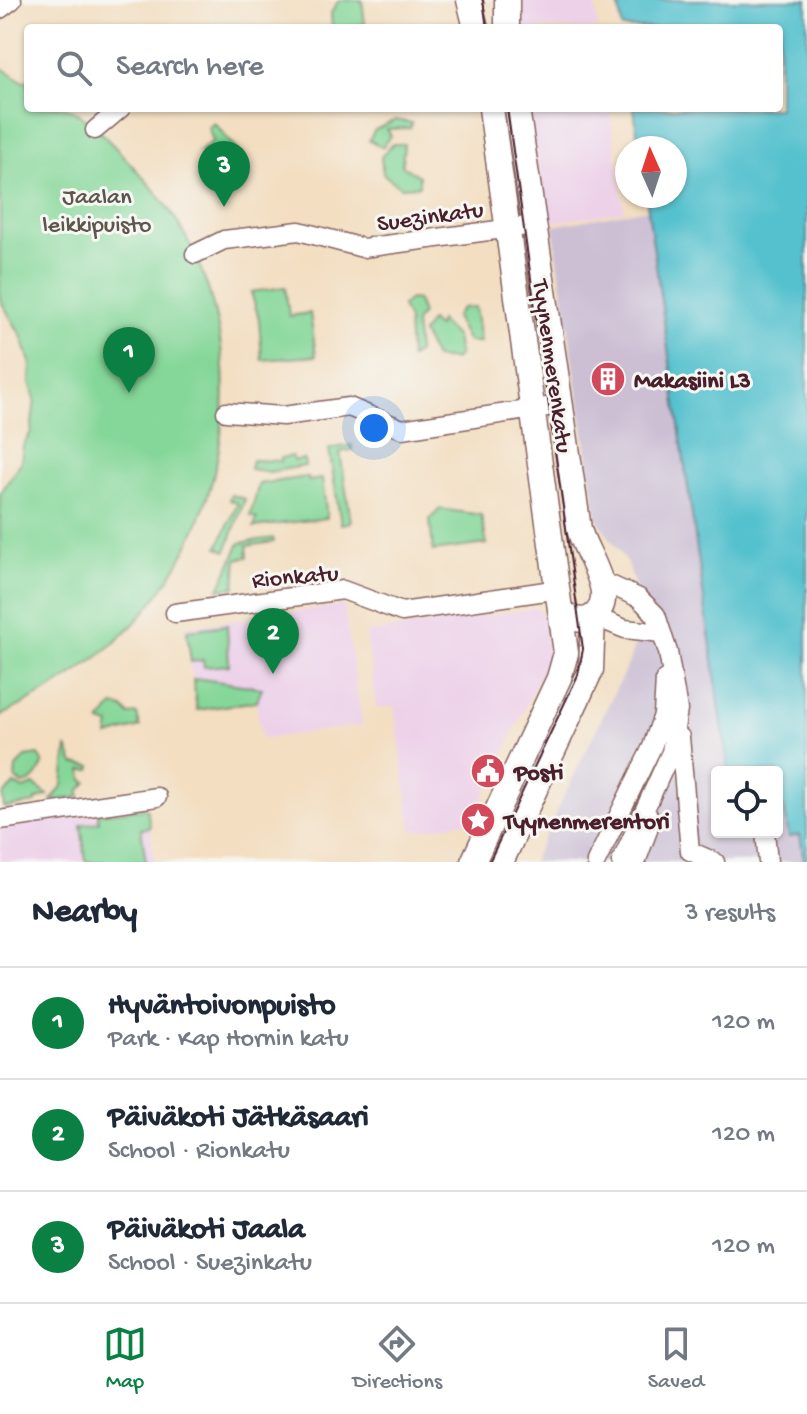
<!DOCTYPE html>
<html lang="en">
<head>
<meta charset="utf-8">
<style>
  body { margin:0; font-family:"Gochi Hand",sans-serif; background:#f6f6f7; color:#1f2937 }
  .controls { position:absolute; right:24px; bottom:24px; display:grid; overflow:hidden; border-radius:8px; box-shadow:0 2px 6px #0004 }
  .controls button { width:72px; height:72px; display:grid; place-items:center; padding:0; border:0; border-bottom:2px solid #e0e1e3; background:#fff; color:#1f2937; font:40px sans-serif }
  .compass { position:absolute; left:615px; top:136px; width:72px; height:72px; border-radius:50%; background:#fff; box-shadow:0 2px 6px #0004; rotate:357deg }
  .you { position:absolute; left:374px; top:428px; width:28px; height:28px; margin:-20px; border:6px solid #fff; border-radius:50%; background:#1a73e8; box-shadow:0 0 0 12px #1a73e833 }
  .badge { display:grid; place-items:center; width:52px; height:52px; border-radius:50%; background:#0b8043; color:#fff; font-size:26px; font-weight:700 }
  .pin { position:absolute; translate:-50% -66px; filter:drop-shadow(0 2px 4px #0008) }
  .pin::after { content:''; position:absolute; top:42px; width:28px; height:24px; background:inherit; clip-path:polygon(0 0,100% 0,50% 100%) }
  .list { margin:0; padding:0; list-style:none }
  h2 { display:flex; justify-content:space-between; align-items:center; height:104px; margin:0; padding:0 32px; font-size:34px }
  h2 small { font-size:26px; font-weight:400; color:#747a83 }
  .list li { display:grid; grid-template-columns:52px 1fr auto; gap:24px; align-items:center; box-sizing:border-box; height:112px; padding:0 32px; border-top:2px solid #e0e1e3 }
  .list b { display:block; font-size:30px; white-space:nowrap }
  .list p { margin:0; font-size:26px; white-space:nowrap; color:#747a83 }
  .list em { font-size:26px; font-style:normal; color:#747a83 }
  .icon { flex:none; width:44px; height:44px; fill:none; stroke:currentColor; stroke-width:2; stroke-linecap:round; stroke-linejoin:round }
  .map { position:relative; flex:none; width:807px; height:862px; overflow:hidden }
  .search { position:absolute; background:#fff; box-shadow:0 2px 6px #0004; left:24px; right:24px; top:24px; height:88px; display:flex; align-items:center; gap:20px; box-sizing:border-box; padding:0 28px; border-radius:8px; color:#747a83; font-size:30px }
  .sheet { height:440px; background:#fff }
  nav { display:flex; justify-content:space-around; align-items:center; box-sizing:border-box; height:112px; border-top:2px solid #e0e1e3; background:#fff; font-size:22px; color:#747a83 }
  nav a { display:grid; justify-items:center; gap:4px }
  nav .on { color:#0b8043 }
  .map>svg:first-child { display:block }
  .built { fill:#edd1e9 }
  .industrial { fill:#ccbfd4 }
  .green { fill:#85d799; stroke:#687b62; stroke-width:2 }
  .water { fill:#55c1ce; stroke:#50707c; stroke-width:2 }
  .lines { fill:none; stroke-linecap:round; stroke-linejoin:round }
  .minor-casing { stroke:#856260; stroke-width:21 }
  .major-casing { stroke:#856260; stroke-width:27 }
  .minor { stroke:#fff; stroke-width:18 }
  .major { stroke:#fff; stroke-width:24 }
  .tram { stroke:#4a1f2b; stroke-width:2 }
  .labels { text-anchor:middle; stroke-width:6; stroke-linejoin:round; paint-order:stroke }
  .park-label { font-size:24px; fill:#5c564c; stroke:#f6f6f2 }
  .street-label { font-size:24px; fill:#4a1f2b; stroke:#f6f6f2 }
  .poi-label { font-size:24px; font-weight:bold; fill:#4a1f2b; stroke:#f6f6f2; text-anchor:start }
</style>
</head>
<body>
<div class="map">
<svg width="807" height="862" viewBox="0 0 807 862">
  <rect width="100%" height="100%" fill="#f6f6f2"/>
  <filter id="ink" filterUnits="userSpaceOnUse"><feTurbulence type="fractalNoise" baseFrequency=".0125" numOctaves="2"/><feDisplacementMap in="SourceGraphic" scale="16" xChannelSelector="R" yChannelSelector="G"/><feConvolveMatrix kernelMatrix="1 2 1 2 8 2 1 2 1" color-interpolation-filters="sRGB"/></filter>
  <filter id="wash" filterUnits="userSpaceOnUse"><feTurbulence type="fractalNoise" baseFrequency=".006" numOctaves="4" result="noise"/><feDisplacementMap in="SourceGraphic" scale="32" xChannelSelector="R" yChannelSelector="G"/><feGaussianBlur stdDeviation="1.8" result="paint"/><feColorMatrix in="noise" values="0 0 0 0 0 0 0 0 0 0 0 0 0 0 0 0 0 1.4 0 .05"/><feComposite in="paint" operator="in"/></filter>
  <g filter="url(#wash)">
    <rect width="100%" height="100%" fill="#f3dec1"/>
    <path class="built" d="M519,0H594L598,28H518Z
      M529,108H610L624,211L546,223Z
      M344,605L362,725L262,739L256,702L197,710L185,627Z
      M537,608L543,614L548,659L472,821L412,831L394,706L376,708L366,633Z
      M147,807L155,862H0V828Z"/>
    <path class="industrial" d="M648,209L729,772H717V832H777V807L784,806L800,835L804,862H532L628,664L638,635L636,589L628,564L597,519L553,226Z"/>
    <path class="green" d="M339,0H362L365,24L332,28L331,13Z
      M0,67L24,82L28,80V108C39,108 61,104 70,109C93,121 123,156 141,175C253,293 248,487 146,610C107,657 55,689 0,716V494L21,462L23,446L31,432L35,399L30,382L31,365L21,335L0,300Z
      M395,120L412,123L410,128L387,129L391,136L382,147L369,140L375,130Z
      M214,123L243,157V164L216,174L214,166L220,160L216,151L199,152L213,141L208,128Z
      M392,144H404L402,166L419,176V186L401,187L383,174L381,157Z
      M285,287L289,316L310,313L316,356L262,360L259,319L251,292Z
      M410,299L417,300L422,314L415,322L418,352L410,358L408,321L402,306Z
      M475,307L480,342H468L455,317L462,308Z
      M430,321L438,327L440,321L456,337L459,356L454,360L435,358L422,333Z
      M352,445V450L340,452L351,522L341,524L329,449Z
      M292,456L294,461L304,459L305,466L269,472L250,469L252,460L281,461V458Z
      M308,477V481L322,479L327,518L254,527L257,518L250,516L259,484Z
      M231,495L245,499L226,551L218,547L238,503L229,500Z
      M440,509L481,515L487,544L433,551L430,519Z
      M273,538L274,542L247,546L248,557L237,559L235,587L219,589L240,543Z
      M227,625L229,665L204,667L203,660L191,662L187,630Z
      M202,679L262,688L257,701L197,710L193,680Z
      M113,706L123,708L129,715L137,714L140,727L108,736L110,725L100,722Z
      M67,747L74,764L92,766L91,770H82L83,780L87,782L79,791L80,797L51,801L63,785Z
      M38,755L43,763C40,773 34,783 22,784L15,778L16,767L26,757Z
      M14,784L24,789L34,785L48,795L36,800V803L4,808L3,796Z
      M147,808L150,827L141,829L146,862H86L81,825L99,822L98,814Z"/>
    <path class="water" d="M618,0H807V862H804L800,835L789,837L784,807H777V772H729L646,196H675V148H639L634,108H779V28H622Z"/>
  </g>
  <g filter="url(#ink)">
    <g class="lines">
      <g class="minor-casing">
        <path id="minor" d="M0,9L12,0
          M95,130L121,108
          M195,254L224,240L299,231L363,248L534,225
          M226,412L283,416L349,407L402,429L560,405
          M604,582L639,598L656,615L668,652L678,710L671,752L621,862
          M175,613L343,590L402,612L559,589
          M593,616L625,629L662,633
          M680,737L690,851L715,862
          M0,820L157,797
          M765,832L768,862
          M596,862L652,747L663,715L665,679
          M636,862L648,830V815"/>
      </g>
      <g class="major-casing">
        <path id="major" d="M469,0L476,28
          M507,28V0
          M517,108L579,529C585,554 621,598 592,617C582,623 570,618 562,612
          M473,862L559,678L566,653L491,108
          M501,862L591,670L593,616"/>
      </g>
      <use href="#minor" class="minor"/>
      <use href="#major" class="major"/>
      <path class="tram" d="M483,0L487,28
        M489,862L578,675L583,649L507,108"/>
    </g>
  </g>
  <defs>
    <g id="building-disc" transform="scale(1.8)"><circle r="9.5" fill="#d1495b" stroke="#f6f6f2"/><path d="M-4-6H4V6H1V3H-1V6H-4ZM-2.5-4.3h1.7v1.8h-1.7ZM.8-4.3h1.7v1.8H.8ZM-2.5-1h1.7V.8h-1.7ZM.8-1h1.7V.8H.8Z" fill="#fff"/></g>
    <g id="civic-disc" transform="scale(1.8)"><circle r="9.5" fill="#d1495b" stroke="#f6f6f2"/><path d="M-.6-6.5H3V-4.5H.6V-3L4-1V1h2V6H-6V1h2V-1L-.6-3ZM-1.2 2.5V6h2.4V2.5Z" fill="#fff"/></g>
    <g id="sight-disc" transform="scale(1.8)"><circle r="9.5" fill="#d1495b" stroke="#f6f6f2"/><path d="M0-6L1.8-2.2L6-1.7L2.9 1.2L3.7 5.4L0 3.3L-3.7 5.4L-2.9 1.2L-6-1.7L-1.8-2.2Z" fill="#fff"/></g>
  </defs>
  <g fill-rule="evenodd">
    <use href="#building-disc" x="608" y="379"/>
    <use href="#civic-disc" x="488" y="771"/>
    <use href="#sight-disc" x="478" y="820"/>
  </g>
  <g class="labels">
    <g class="park-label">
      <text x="97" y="203">Jaalan<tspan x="97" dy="28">leikkipuisto</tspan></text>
    </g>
    <g class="street-label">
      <text transform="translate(430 215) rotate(-8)" y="8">Suezinkatu</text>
      <text transform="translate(554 366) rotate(82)" y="8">Tyynenmerenkatu</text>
      <text transform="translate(295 575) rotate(-5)" y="8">Rionkatu</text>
    </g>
    <g class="poi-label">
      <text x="634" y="387">Makasiini L3</text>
      <text x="514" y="779">Posti</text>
      <text x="504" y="828">Tyynenmerentori</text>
    </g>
  </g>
</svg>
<div class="controls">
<button><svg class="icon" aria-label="locate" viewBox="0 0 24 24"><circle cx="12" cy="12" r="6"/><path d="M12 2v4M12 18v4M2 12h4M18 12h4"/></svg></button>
</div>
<svg class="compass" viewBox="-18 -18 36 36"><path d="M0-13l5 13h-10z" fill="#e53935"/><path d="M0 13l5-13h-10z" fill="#747a83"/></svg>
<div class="you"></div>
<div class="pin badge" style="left:129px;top:393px">1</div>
<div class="pin badge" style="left:273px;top:674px">2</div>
<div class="pin badge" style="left:224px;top:207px">3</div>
<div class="search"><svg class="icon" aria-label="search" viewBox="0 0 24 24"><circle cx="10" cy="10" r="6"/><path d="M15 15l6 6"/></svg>Search here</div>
</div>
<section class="sheet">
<h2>Nearby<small>3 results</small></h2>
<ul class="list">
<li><span class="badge">1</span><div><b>Hyväntoivonpuisto</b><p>Park · Kap Hornin katu</p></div><em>120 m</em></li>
<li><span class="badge">2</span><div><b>Päiväkoti Jätkäsaari</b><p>School · Rionkatu</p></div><em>120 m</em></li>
<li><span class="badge">3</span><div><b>Päiväkoti Jaala</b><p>School · Suezinkatu</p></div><em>120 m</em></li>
</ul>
</section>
<nav>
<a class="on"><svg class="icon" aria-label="map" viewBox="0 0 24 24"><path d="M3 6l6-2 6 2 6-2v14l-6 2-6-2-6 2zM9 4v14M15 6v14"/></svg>Map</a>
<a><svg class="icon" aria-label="directions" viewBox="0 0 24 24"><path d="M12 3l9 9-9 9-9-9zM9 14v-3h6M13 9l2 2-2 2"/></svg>Directions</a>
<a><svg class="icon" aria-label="saved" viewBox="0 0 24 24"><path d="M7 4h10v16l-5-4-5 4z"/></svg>Saved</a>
</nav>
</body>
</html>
